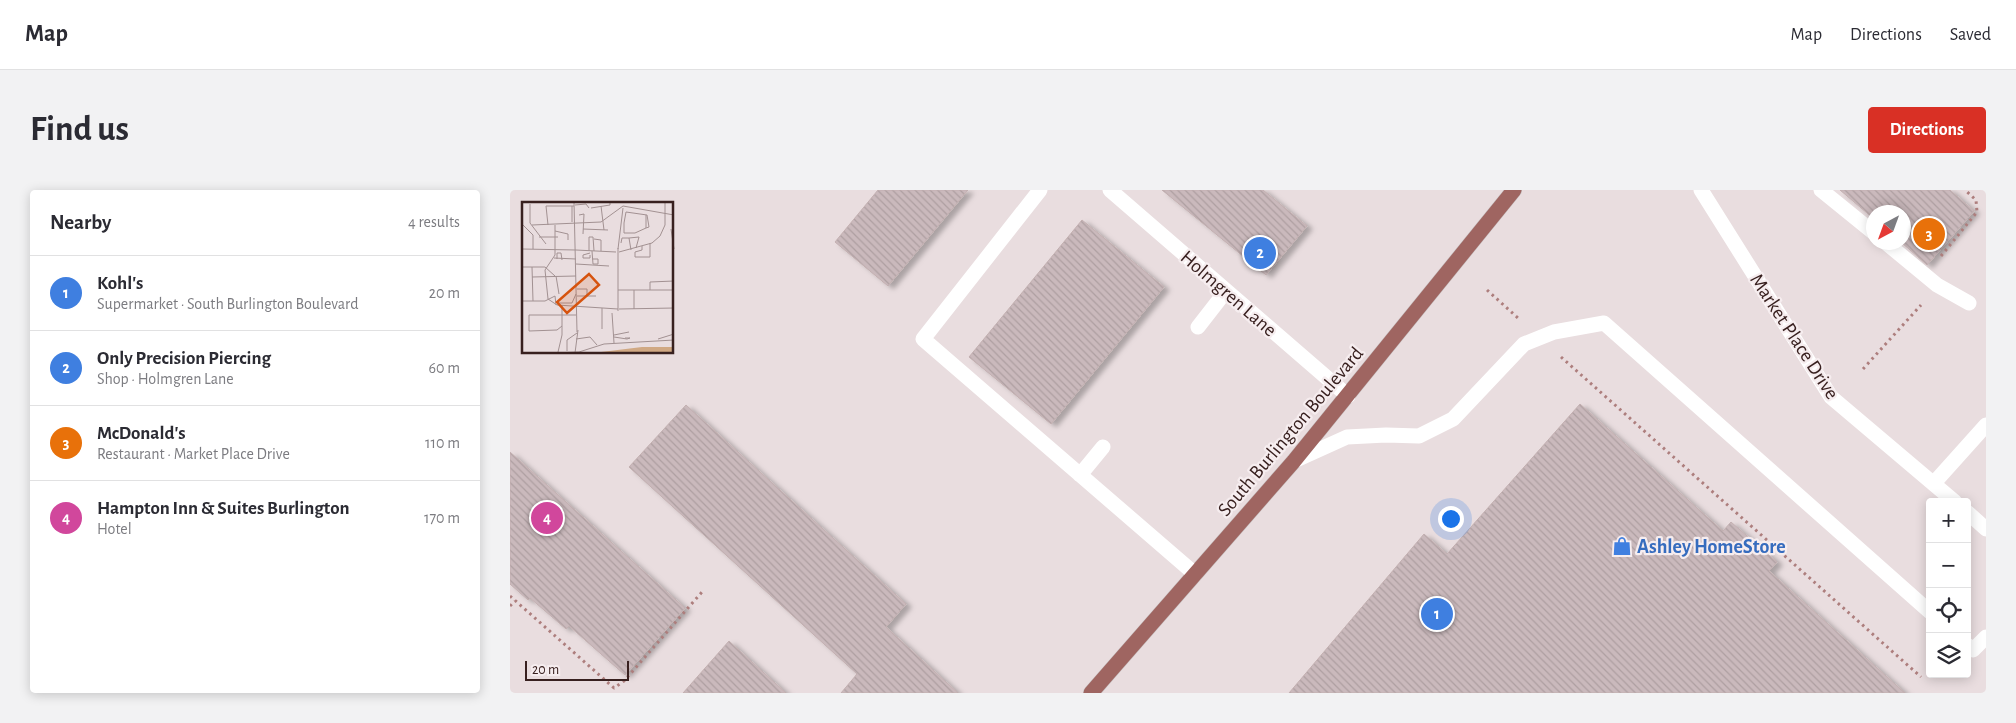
<!DOCTYPE html>
<html lang="en">
<head>
<meta charset="utf-8">
<style>
  body { margin:0; font-family:"Alegreya Sans",sans-serif; background:#f2f2f3; color:#2b2b33 }
  .controls { position:absolute; right:15px; bottom:15px; display:grid; overflow:hidden; border-radius:5px; box-shadow:0 2px 12px #0003 }
  .controls button { width:45px; height:45px; display:grid; place-items:center; padding:0; border:0; border-bottom:1px solid #e1e1e2; background:#fff; color:#2b2b33; font:25px sans-serif }
  .compass { position:absolute; left:1356px; top:15px; width:45px; height:45px; border-radius:50%; background:#fff; box-shadow:0 2px 12px #0003; rotate:221deg }
  .scale { position:absolute; left:15px; bottom:12px; width:104px; box-sizing:border-box; padding-left:5px; border:2px solid #38201f; border-top:0; font-size:14px; line-height:18px; white-space:nowrap; color:#38201f; -webkit-text-stroke:4px #f6edef; paint-order:stroke }
  .you { position:absolute; left:940px; top:328px; width:18px; height:18px; margin:-12px; border:4px solid #fff; border-radius:50%; background:#1a73e8; box-shadow:0 0 0 8px #1a73e833 }
  .badge { display:grid; place-items:center; width:32px; height:32px; border-radius:50%; background:#d93025; color:#fff; font-size:16px; font-weight:700 }
  .pin { position:absolute; translate:-50% -50%; border:2px solid #fff; box-shadow:0 1px 5px #0006 }
  .list { margin:0; padding:0; list-style:none }
  h2 { display:flex; justify-content:space-between; align-items:center; height:65px; margin:0; padding:0 20px; font-size:21px }
  h2 small { font-size:16px; font-weight:400; color:#7c7c81 }
  .list li { display:grid; grid-template-columns:32px 1fr auto; gap:15px; align-items:center; box-sizing:border-box; height:75px; padding:0 20px; border-top:1px solid #e1e1e2 }
  .list b { display:block; font-size:19px; white-space:nowrap }
  .list p { margin:0; font-size:16px; white-space:nowrap; color:#7c7c81 }
  .list em { font-size:16px; font-style:normal; color:#7c7c81 }
  .icon { flex:none; width:28px; height:28px; fill:none; stroke:currentColor; stroke-width:2; stroke-linecap:round; stroke-linejoin:round }
  .map { position:relative; flex:none; width:1476px; height:503px; overflow:hidden; border-radius:5px }
  header { display:flex; align-items:center; gap:30px; box-sizing:border-box; height:70px; padding:0 25px; background:#fff; border-bottom:1px solid #e1e1e2 }
  header strong { font-size:24px }
  nav { display:flex; gap:28px; margin-inline-start:auto; font-size:18px }
  .intro { display:flex; align-items:center; justify-content:space-between; box-sizing:border-box; height:120px; padding:0 30px }
  h1 { margin:0; font-size:35px }
  .button { padding:12px 22px; border-radius:5px; background:#d93025; color:#fff; font-size:18px; font-weight:700 }
  main { display:flex; gap:30px; padding:0 30px }
  aside { flex:1; background:#fff; border-radius:5px; box-shadow:0 2px 12px #0003 }
  .map>svg:first-child { display:block }
  .building { fill:url(#building-back-hatch); stroke:#c3b0b1; filter:url(#shadow) }
  .lines { fill:none; stroke-linecap:round; stroke-linejoin:round }
  .major-casing { stroke:#c3bcbc; stroke-width:16 }
  .path { stroke:#ad7e7d; stroke-width:3; stroke-dasharray:2.5 4; stroke-linecap:butt }
  .minor { stroke:#fff; stroke-width:15 }
  .major { stroke:#9f6561; stroke-width:15 }
  .labels { text-anchor:middle; stroke-width:4.5; stroke-linejoin:round; paint-order:stroke }
  .street-label { font-size:20px; fill:#38201f; stroke:#f6edef }
  .shop-label { font-size:20px; font-weight:bold; fill:#366cbe; stroke:#f6edef; text-anchor:start }
  .inset-road { fill:none; stroke:#a29192; stroke-width:1 }
  .view { fill:#d6530e; fill-opacity:0.15; stroke:#d6530e; stroke-width:2.5 }
  .inset-edge { fill:none; stroke:#38201f; stroke-width:2.5 }
</style>
</head>
<body>
<header>
<strong>Map</strong>
<nav><a>Map</a><a>Directions</a><a>Saved</a></nav>
</header>
<div class="intro"><h1>Find us</h1><a class="button">Directions</a></div>
<main>
<aside>
<h2>Nearby<small>4 results</small></h2>
<ul class="list">
<li><span class="badge" style="background:#3f7fe0">1</span><div><b>Kohl's</b><p>Supermarket · South Burlington Boulevard</p></div><em>20 m</em></li>
<li><span class="badge" style="background:#3f7fe0">2</span><div><b>Only Precision Piercing</b><p>Shop · Holmgren Lane</p></div><em>60 m</em></li>
<li><span class="badge" style="background:#e8710a">3</span><div><b>McDonald's</b><p>Restaurant · Market Place Drive</p></div><em>110 m</em></li>
<li><span class="badge" style="background:#d1479c">4</span><div><b>Hampton Inn &amp; Suites Burlington</b><p>Hotel</p></div><em>170 m</em></li>
</ul>
</aside>
<div class="map">
<svg width="1476" height="503" viewBox="0 0 1476 503">
  <defs>
    <pattern id="building-back-hatch" width="6" height="6" patternUnits="userSpaceOnUse" patternTransform="scale(1.25)"><rect width="6" height="6" fill="#cab9bc"/><path d="M-1 5l2 2M0 0l6 6M5-1l2 2" fill="none" stroke="#ae9fa1"/></pattern>
    <filter id="shadow"><feDropShadow dx="5.5" dy="3" stdDeviation="2.5" flood-color="#0004"/></filter>
  </defs>
  <rect width="100%" height="100%" fill="#e9dddf"/>
  <path class="building" d="M368,0H458L378,96L325,52Z
    M652,0H753L797,36L756,85Z
    M1330,0H1440L1464,21L1417,75L1391,52H1394V22H1364V29Z
    M572,30L654,97L541,234L459,167Z
    M1070,214L1213,341L1221,332L1267,372L1259,381L1395,503H779L914,344L937,364Z
    M176,215L396,414L376,437L448,503H331L347,484L119,277Z
    M0,262L175,418L115,485L59,436L56,439L20,408L18,410L0,394Z
    M219,451L276,503H173Z"/>
  <g class="lines">
    <g class="major-casing">
      <path id="major" d="M581,503L784,271L1004,0"/>
    </g>
    <path class="path" d="M1431,66L1467,22L1466,10L1455,0
      M977,100L1008,128
      M1051,167L1411,487
      M1353,179L1411,115
      M0,406L104,498L114,491L192,402
      M0,416L5,411"/>
    <path class="minor" d="M530,0L413,149L685,384
      M600,0L838,206
      M1191,0L1321,207L1445,312
      M1311,0L1364,43
      M1375,52L1427,95L1459,113
      M688,137L716,101
      M784,271L837,247L876,245L909,246L943,229L1014,154L1044,142L1094,133L1420,422
      M570,285L593,257
      M1424,293L1476,235
      M1457,322L1476,339
      M1457,455L1463,460L1476,447"/>
    <use href="#major" class="major"/>
  </g>
  <defs>
    <g id="shop-bare" transform="scale(1.5)"><path d="M-5-2.5h2.3a2.7 3.5 0 0 1 5.4 0H5L5.5 6h-11ZM-1.5-2.5h3a1.5 2.3 0 0 0-3 0Z" fill="#3f7fe0" stroke="#f6edef" stroke-width="2.5" paint-order="stroke"/></g>
  </defs>
  <g fill-rule="evenodd">
    <use href="#shop-bare" x="1112" y="356"/>
  </g>
  <g class="labels">
    <g class="street-label">
      <text transform="translate(719 103) rotate(41)" y="7">Holmgren Lane</text>
      <text transform="translate(1285 146) rotate(57)" y="7">Market Place Drive</text>
      <text transform="translate(780 241) rotate(-50)" y="7">South Burlington Boulevard</text>
    </g>
    <g class="shop-label">
      <text x="1127" y="363">Ashley HomeStore</text>
    </g>
  </g>
  <g transform="translate(12 12)">
    <rect width="151" height="151" fill="#e9dddf"/>
    <path d="M120,145H151V151H71Z" fill="#d0a883"/>
    <path class="inset-road" d="M52,0L55,130M8,2V21L24,42M53,3L64,2L67,6M50,4V20M79,4L82,28M101,4L152,13M69,6L88,3V0M57,13L62,12L61,32M102,21V31H113L124,26V13M102,21L104,10L125,13M0,22L11,33V47M10,23L79,20L101,4M26,23L24,4H52M33,23V53L23,68L26,97L35,103L96,107M124,26L127,25L125,13M61,27L86,28M149,27L152,47M33,29L46,32V38M17,35H36M107,36L117,35L114,46M72,37L79,38V49M99,41L100,36H107L109,48M120,44V48L113,50V55H128V41M96,46V109M0,47L54,48M96,47L101,6M54,48L94,50M67,49V35H71L72,49M70,49L71,62H76V57H70M97,50L130,41L138,34L143,23V0M68,51L61,53V56H68V53M32,56L54,57M35,57V51H39L40,58M54,62L87,64M0,65H23L33,74M10,65L11,99M34,74L37,92M10,75L54,74M55,87H65V94M96,88H112M128,88V80L152,79M55,94H74M0,99H23L33,94L34,103M36,103V101H50L54,92M80,106V127M97,107L152,106M112,107V88H152M90,111L92,141M40,124L35,128L7,129V113H54M92,133L107,130M92,135L105,137L108,136H103M54,137L68,135L75,143M136,137L152,132M45,149V138L55,131M36,150L40,133V103M29,151L57,150L82,142L152,138M53,151L56,128"/>
    <path class="view" d="M67,72L77,83L45,111L35,100Z"/>
    <rect width="151" height="151" class="inset-edge"/>
  </g>
</svg>
<div class="controls">
<button>+</button>
<button>−</button>
<button><svg class="icon" aria-label="locate" viewBox="0 0 24 24"><circle cx="12" cy="12" r="6"/><path d="M12 2v4M12 18v4M2 12h4M18 12h4"/></svg></button>
<button><svg class="icon" aria-label="layers" viewBox="0 0 24 24"><path d="M12 4l9 5-9 5-9-5zM3 14l9 5 9-5"/></svg></button>
</div>
<svg class="compass" viewBox="-18 -18 36 36"><path d="M0-13l5 13h-10z" fill="#e53935"/><path d="M0 13l5-13h-10z" fill="#7c7c81"/></svg>
<div class="scale">20 m</div>
<div class="you"></div>
<div class="pin badge" style="left:927px;top:424px;background:#3f7fe0">1</div>
<div class="pin badge" style="left:750px;top:63px;background:#3f7fe0">2</div>
<div class="pin badge" style="left:1419px;top:44px;background:#e8710a">3</div>
<div class="pin badge" style="left:37px;top:328px;background:#d1479c">4</div>
</div>
</main>
</body>
</html>
